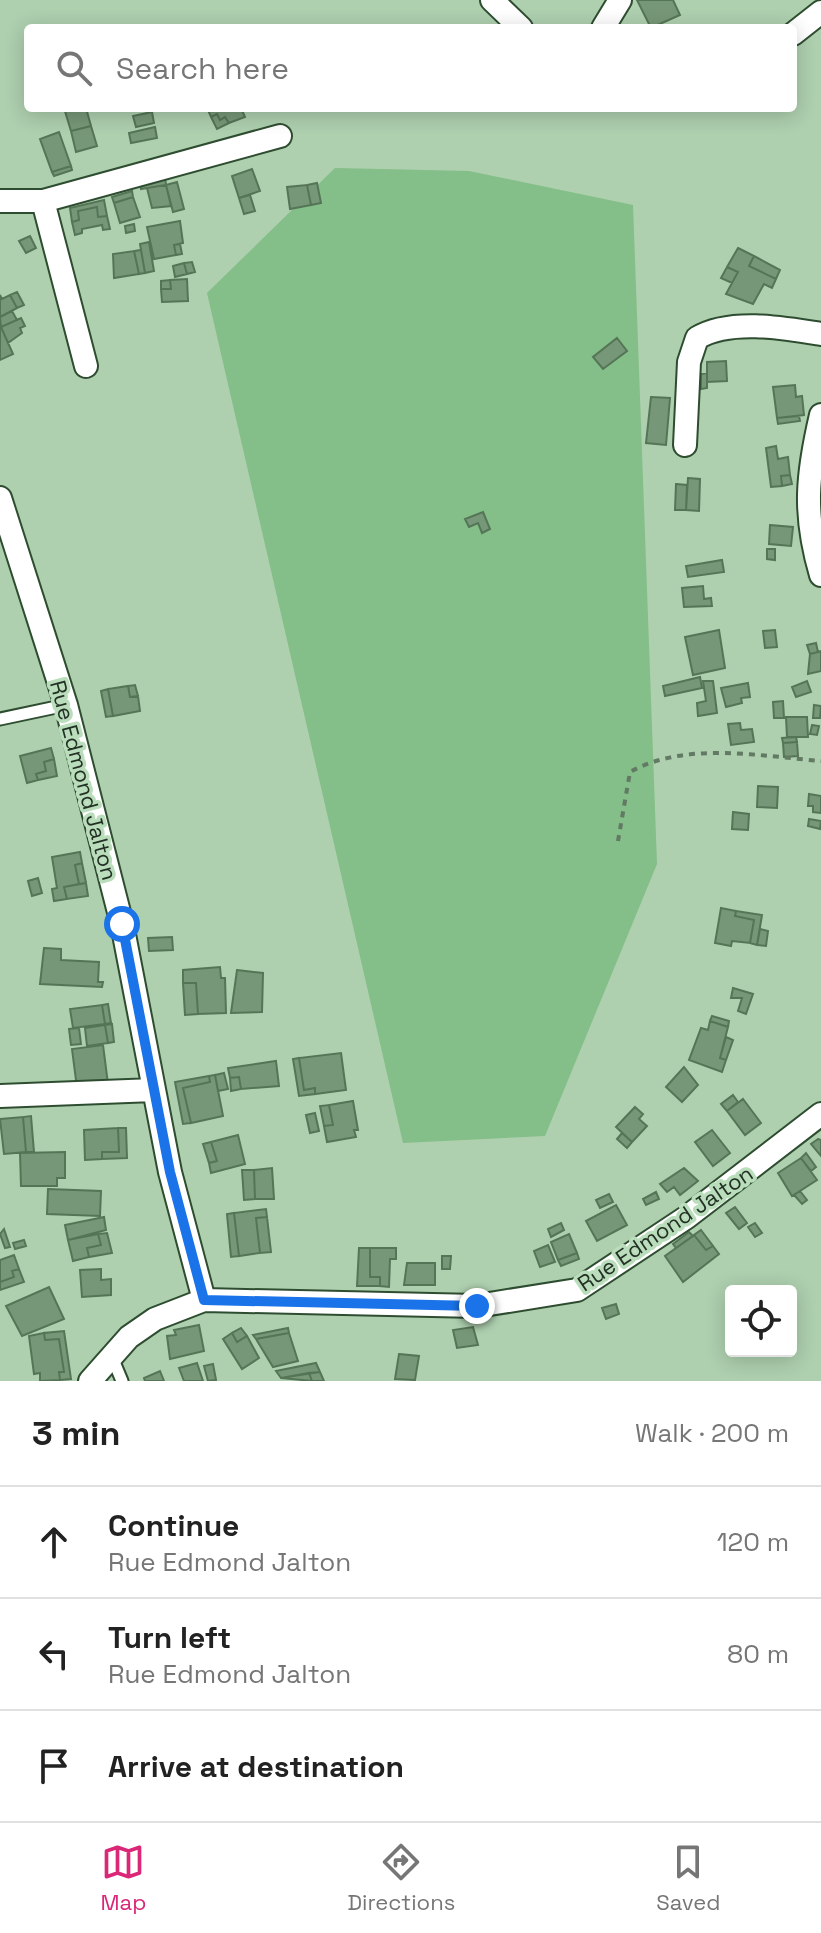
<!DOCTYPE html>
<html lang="en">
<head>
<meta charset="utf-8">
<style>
  body { margin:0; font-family:"Space Grotesk",sans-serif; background:#f2f2f2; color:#222 }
  .controls { position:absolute; right:24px; bottom:24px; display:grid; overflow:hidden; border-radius:8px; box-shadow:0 4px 20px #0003 }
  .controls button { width:72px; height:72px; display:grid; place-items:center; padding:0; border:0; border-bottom:2px solid #e0e0e0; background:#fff; color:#222; font:40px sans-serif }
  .stop { position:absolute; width:24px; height:24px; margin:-18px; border:6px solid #1a73e8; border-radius:50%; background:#fff }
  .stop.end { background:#1a73e8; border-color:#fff; box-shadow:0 2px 8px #0008 }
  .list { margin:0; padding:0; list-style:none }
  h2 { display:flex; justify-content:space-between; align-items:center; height:104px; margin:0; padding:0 32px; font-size:34px }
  h2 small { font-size:26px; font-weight:400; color:#767676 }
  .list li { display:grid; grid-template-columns:52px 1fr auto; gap:24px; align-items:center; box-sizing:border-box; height:112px; padding:0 32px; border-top:2px solid #e0e0e0 }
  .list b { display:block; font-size:30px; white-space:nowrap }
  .list p { margin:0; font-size:26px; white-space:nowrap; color:#767676 }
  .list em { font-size:26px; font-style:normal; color:#767676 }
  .icon { flex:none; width:44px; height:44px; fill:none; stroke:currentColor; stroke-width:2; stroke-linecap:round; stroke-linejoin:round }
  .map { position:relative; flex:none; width:821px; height:1381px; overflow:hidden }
  .search { position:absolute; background:#fff; box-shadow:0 4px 20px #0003; left:24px; right:24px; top:24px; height:88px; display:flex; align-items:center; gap:20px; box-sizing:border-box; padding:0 28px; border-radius:8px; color:#767676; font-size:30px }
  .sheet { height:440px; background:#fff }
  nav { display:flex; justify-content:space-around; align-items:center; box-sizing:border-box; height:112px; border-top:2px solid #e0e0e0; background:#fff; font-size:22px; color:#767676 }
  nav a { display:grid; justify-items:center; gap:4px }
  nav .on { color:#db2777 }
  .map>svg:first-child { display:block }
  .green { fill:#84be88 }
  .building { fill:#779878; stroke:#557557; stroke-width:2 }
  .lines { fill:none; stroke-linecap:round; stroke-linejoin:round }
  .lane-casing { stroke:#2e4d30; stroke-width:15 }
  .street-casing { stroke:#2e4d30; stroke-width:26 }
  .path { stroke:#627963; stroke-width:4; stroke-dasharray:6 6; stroke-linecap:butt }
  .lane { stroke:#fff; stroke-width:11 }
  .street { stroke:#fff; stroke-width:22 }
  .route { stroke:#1a73e8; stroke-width:10 }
  .labels { text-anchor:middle; stroke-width:7; stroke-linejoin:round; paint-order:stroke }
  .street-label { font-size:22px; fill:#233124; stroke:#baddbc }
</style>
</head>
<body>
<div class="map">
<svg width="821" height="1381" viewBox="0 0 821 1381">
  <rect width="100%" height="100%" fill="#aed0af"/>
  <path class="green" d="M335,168L469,171L633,205L657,864L545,1136L403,1143L207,293Z"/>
  <path class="building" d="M637,0H673L680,15L651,28Z
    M64,108H86L91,126L71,131Z
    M207,108H241L245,117L229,123L225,117L220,120L217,114L211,117Z
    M152,112L154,123L136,127L133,116Z
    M217,114L220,120L225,117L229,123L217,129L211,117Z
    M91,126L97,146L76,152L71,131Z
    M155,127L157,138L131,143L129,133Z
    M59,132L71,166L52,172L40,139Z
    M71,166L72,170L54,176L52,172Z
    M252,169L260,191L239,198L232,176Z
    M165,176L166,185L141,189L140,182Z
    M177,182L184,209L173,212L166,185Z
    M317,183L321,203L311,205L307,185Z
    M166,185L171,206L152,208L147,188Z
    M307,185L311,205L290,209L287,187Z
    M132,191L133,197L114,203L112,197Z
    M250,195L255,211L244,214L239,198Z
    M133,197L140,217L120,223L114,203Z
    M104,200L107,216L98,217L97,207L78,211L79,220L72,222L70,208Z
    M97,207L98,217L107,216L110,229L103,230L102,225L82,229V233L75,235L72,222L79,220L78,211Z
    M180,221L183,243L174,245L176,255L154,259L147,227Z
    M134,224L135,231L126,233L125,226Z
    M30,236L36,248L26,253L19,241Z
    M149,242L154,271L145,273L140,244Z
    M180,244L182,254L176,255L174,245Z
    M738,248L754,256L749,266L776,279L772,288L764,284L753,304L726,294L738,272L727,267Z
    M141,250L145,273L139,274L134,251Z
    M134,251L139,274L114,278L113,254Z
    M754,256L780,270L776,279L749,266Z
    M192,262L195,272L187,274L184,263Z
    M184,263L187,274L175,277L173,266Z
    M727,267L738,272L732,283L721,278Z
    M187,279L188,301L162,302L161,289H171L170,280Z
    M170,280L171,289H161V281Z
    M17,292L24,305L17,308L10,295Z
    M0,295L2,299L10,295L17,308L0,317Z
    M12,311L17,320L1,327L0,317Z
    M21,318L25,326L20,328L22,333L8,343L1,327Z
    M1,327L13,354L0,360V328Z
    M617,338L627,351L603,369L593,357Z
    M726,361L727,381L707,382V362Z
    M707,373V388L701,389V374Z
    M795,385L796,397L802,396L804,415L777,418L773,387Z
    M651,397L670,398L666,445L646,443Z
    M799,416L800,421L778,424L777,418Z
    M776,446L778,459L788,457L790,475L781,476L782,486L771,487L766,448Z
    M790,475L792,484L782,486L781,476Z
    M688,478L700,479L699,511L686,510Z
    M676,484L687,485L686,510H675Z
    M483,512L490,529L482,533L478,523L469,527L465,519Z
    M770,525L793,527L791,546L769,544Z
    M767,549H775V560L767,559Z
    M722,560L724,572L688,577L686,566Z
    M703,586L704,599L711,598L712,606L684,607L682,588Z
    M719,630L725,668L693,675L685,637Z
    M775,630L777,647L765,648L763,631Z
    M816,643L818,652L810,654L807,645Z
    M821,651V671L808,674L810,654Z
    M700,677L702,688L665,696L663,686Z
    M703,681H713L717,713L698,716L697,703L706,701Z
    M807,681L811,692L796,697L792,687Z
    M748,683L750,697L741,698L742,703L726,707L721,688Z
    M135,685L138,696L130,697L128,686Z
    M128,686L130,697L138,696L140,711L113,716L108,689Z
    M108,689L113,716L106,717L101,691Z
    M783,701L784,718H774L773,702Z
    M814,705L821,706L820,718H813Z
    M786,717H807L808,737H787Z
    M740,723L741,730L752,729L754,742L731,745L728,724Z
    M812,725L819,726L817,735L810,734Z
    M796,737L797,742L783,743L782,738Z
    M797,742L798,756L784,757L783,743Z
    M51,748L54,759L44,762L46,771L36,774L38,780L27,783L20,756Z
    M54,759L57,776L38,780L36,774L46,771L44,762Z
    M758,786L778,787L777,808L757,807Z
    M809,794L821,796V813L813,812V806H808Z
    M733,812L749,814L748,830L732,829Z
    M809,819L821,821L820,829L808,826Z
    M80,852L82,863L75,865L79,884L64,887L67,899L54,901L52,889L57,888L52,857Z
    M82,863L86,883L79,884L75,865Z
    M38,878L42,893L32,896L28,881Z
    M86,883L88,896L67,899L64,887Z
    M721,908L736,911L735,916L754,920L750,943L732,941L731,946L715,943Z
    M736,911L762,915L757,945L750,943L754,920L735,916Z
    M760,929L768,931L766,946L757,945Z
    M172,937L173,950L149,951L148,938Z
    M44,948L61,949V960L99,962L98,982H103L102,987L40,984Z
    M220,967L221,978H225L226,1013L198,1014L196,983H183V970Z
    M237,970L263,973L262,1012L231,1013Z
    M183,983H196L198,1014L185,1015Z
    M733,988L753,994L746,1014L738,1011L742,998H731Z
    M108,1004L111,1023L105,1024L102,1005Z
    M102,1005L105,1024L73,1028L70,1009Z
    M712,1016L729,1021L728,1027L710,1021Z
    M710,1021L728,1027L720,1058L726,1060L722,1072L689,1060L701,1028L708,1030Z
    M112,1024L114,1042L108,1043L105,1025Z
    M105,1025L108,1043L87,1046L85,1028Z
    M79,1028L81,1044L71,1045L69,1029Z
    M726,1037L733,1040L726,1060L720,1058Z
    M103,1045L108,1084L77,1088L72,1049Z
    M341,1053L346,1090L315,1094V1088L304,1090L299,1058Z
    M299,1058L304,1090L315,1088V1094L299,1096L293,1059Z
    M276,1061L279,1086L241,1089L239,1077L230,1078L228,1068Z
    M684,1067L698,1085L682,1102L666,1087Z
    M224,1073L228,1089L218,1091L215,1075Z
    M215,1075L223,1116L191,1123L183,1088L210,1082L209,1076Z
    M209,1076L210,1082L183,1088L191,1123L183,1124L175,1082Z
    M239,1077L241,1089L231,1091L230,1078Z
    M733,1095L738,1102L727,1111L721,1104Z
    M743,1099L761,1123L745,1135L727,1111Z
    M353,1101L358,1130H354L356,1137L327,1142L324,1126L333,1125L329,1105Z
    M329,1105L333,1125L324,1126L320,1106Z
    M635,1107L643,1114L639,1119L647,1126L632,1142L616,1127Z
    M315,1113L319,1131L310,1133L306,1115Z
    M31,1116L34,1152H26L23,1117Z
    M23,1117L26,1152L4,1154L0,1119Z
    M118,1128H126L127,1158L102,1159V1152H119Z
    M118,1128L119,1152H102V1159L85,1160L84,1130Z
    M712,1130L730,1153L713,1166L695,1142Z
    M622,1133L632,1142L627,1148L617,1139Z
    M238,1135L245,1164L211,1173L209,1163L217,1161L211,1142Z
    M818,1139L821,1140V1156L811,1144Z
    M211,1142L217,1161L209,1163L203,1144Z
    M65,1152V1178H57V1186H21L20,1153Z
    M806,1153L816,1167L811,1171L801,1158Z
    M801,1158L817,1180L792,1196L778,1173Z
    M272,1168L274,1199H255L254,1170Z
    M684,1168L698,1181L680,1195L674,1187L667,1192L660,1184Z
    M242,1170H254L255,1199L244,1200Z
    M48,1189L101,1191L100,1216L47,1214Z
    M800,1191L807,1200L802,1204L794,1195Z
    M656,1192L659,1199L646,1205L643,1199Z
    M609,1194L613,1202L600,1208L596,1200Z
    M616,1205L627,1225L597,1241L586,1221Z
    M735,1207L747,1223L739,1229L726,1213Z
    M266,1209L267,1217L256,1218L260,1253L239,1256L234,1213Z
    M234,1213L239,1256L231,1257L227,1214Z
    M104,1217L106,1230L68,1240L65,1225Z
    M267,1217L271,1252L260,1253L256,1218Z
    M561,1223L564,1230L551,1237L548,1229Z
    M755,1223L762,1233L755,1237L748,1227Z
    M4,1229L10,1247L5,1248L0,1234Z
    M701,1230L713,1246L706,1250L694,1235Z
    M689,1232L693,1236L676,1248L673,1244Z
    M107,1233L112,1253L89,1257L87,1248L101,1245L98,1234Z
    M98,1234L101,1245L87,1248L89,1257L73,1261L68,1240Z
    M569,1234L577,1253L558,1260L551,1242Z
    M694,1235L706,1250L713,1246L719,1254L683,1282L665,1256Z
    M24,1240L26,1246L15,1249L13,1243Z
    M548,1245L555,1262L540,1267L534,1251Z
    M359,1248H370V1277H380V1286H357Z
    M370,1248H396V1259H390L389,1287L380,1286V1277H370Z
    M577,1253L579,1259L561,1266L558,1260Z
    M14,1255L19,1269L12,1271L14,1277L0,1282V1260Z
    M442,1256H451L450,1269H442Z
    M407,1263H435V1285H404Z
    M19,1269L24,1282L0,1290V1282L14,1277L12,1271Z
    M101,1269V1280L111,1279V1295L82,1297L80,1270Z
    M49,1287L64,1319L22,1336L6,1306Z
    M616,1304L619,1314L606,1319L602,1308Z
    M199,1325L204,1351L170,1359L167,1336L176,1335L174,1330Z
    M473,1327L478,1345L457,1348L453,1330Z
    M241,1328L247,1336L237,1342L232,1333Z
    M288,1328L289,1333L256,1339L253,1335Z
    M64,1331L71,1379L60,1380L59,1372H64L59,1339L45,1340L44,1333Z
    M44,1333L45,1340L59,1339L64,1372H59L60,1380L40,1381V1373L34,1374L29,1336Z
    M232,1333L237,1342L247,1336L259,1358L242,1369L223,1339Z
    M289,1333L298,1361L273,1367L256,1339Z
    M399,1354L419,1356L415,1380L395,1379Z
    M197,1363L203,1381H184L179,1368Z
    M316,1363L320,1372L281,1378L276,1371Z
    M213,1364L216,1380L208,1381L204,1366Z
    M160,1371L164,1381H145L144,1378Z
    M320,1372L324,1381H312L309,1373Z
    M309,1373L312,1381L281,1378Z"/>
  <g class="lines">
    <g class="lane-casing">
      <path id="lane" d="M0,719L66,705
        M112,1357L122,1381"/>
    </g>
    <g class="street-casing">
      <path id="street" d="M492,0L521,28
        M603,28L620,0
        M793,34L821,12
        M0,201H43L280,136
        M43,201L86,366
        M821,415C807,475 803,514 821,575
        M685,445L689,362L697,338C730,318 785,328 821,334
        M0,498L66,705L122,924L170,1172L204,1300
        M0,1096L154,1090
        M90,1381L129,1337L155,1319L204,1300L477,1306L577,1290L687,1217L821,1114"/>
    </g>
    <path class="path" d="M618,841L630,772C686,741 759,756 821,761"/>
    <use href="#lane" class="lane"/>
    <use href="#street" class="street"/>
  </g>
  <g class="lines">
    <path class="route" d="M122,924L170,1172L204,1300L477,1306"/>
  </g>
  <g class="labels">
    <g class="street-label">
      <text transform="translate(84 780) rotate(75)" y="8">Rue Edmond Jalton</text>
      <text transform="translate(665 1228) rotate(-34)" y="8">Rue Edmond Jalton</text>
    </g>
  </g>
</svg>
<div class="controls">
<button><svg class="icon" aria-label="locate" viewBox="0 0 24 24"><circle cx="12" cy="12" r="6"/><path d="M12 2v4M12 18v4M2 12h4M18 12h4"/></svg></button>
</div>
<div class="stop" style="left:122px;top:924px"></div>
<div class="stop end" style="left:477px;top:1306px"></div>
<div class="search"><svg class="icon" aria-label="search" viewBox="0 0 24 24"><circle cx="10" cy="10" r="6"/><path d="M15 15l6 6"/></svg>Search here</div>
</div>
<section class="sheet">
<h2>3 min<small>Walk · 200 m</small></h2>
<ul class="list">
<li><svg class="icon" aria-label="ahead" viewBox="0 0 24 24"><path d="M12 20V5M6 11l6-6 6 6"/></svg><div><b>Continue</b><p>Rue Edmond Jalton</p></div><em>120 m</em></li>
<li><svg class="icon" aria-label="left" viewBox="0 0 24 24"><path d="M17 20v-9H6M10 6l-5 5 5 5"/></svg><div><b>Turn left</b><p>Rue Edmond Jalton</p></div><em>80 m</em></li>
<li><svg class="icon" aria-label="arrive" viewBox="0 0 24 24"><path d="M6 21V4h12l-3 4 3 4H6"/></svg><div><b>Arrive at destination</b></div></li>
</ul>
</section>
<nav>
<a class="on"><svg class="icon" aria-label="map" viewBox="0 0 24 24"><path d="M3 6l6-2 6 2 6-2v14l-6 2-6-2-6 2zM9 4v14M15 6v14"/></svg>Map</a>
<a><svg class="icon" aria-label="directions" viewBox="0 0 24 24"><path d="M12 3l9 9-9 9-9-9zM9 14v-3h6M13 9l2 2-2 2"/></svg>Directions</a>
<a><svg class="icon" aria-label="saved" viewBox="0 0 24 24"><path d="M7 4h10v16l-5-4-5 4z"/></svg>Saved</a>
</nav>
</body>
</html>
